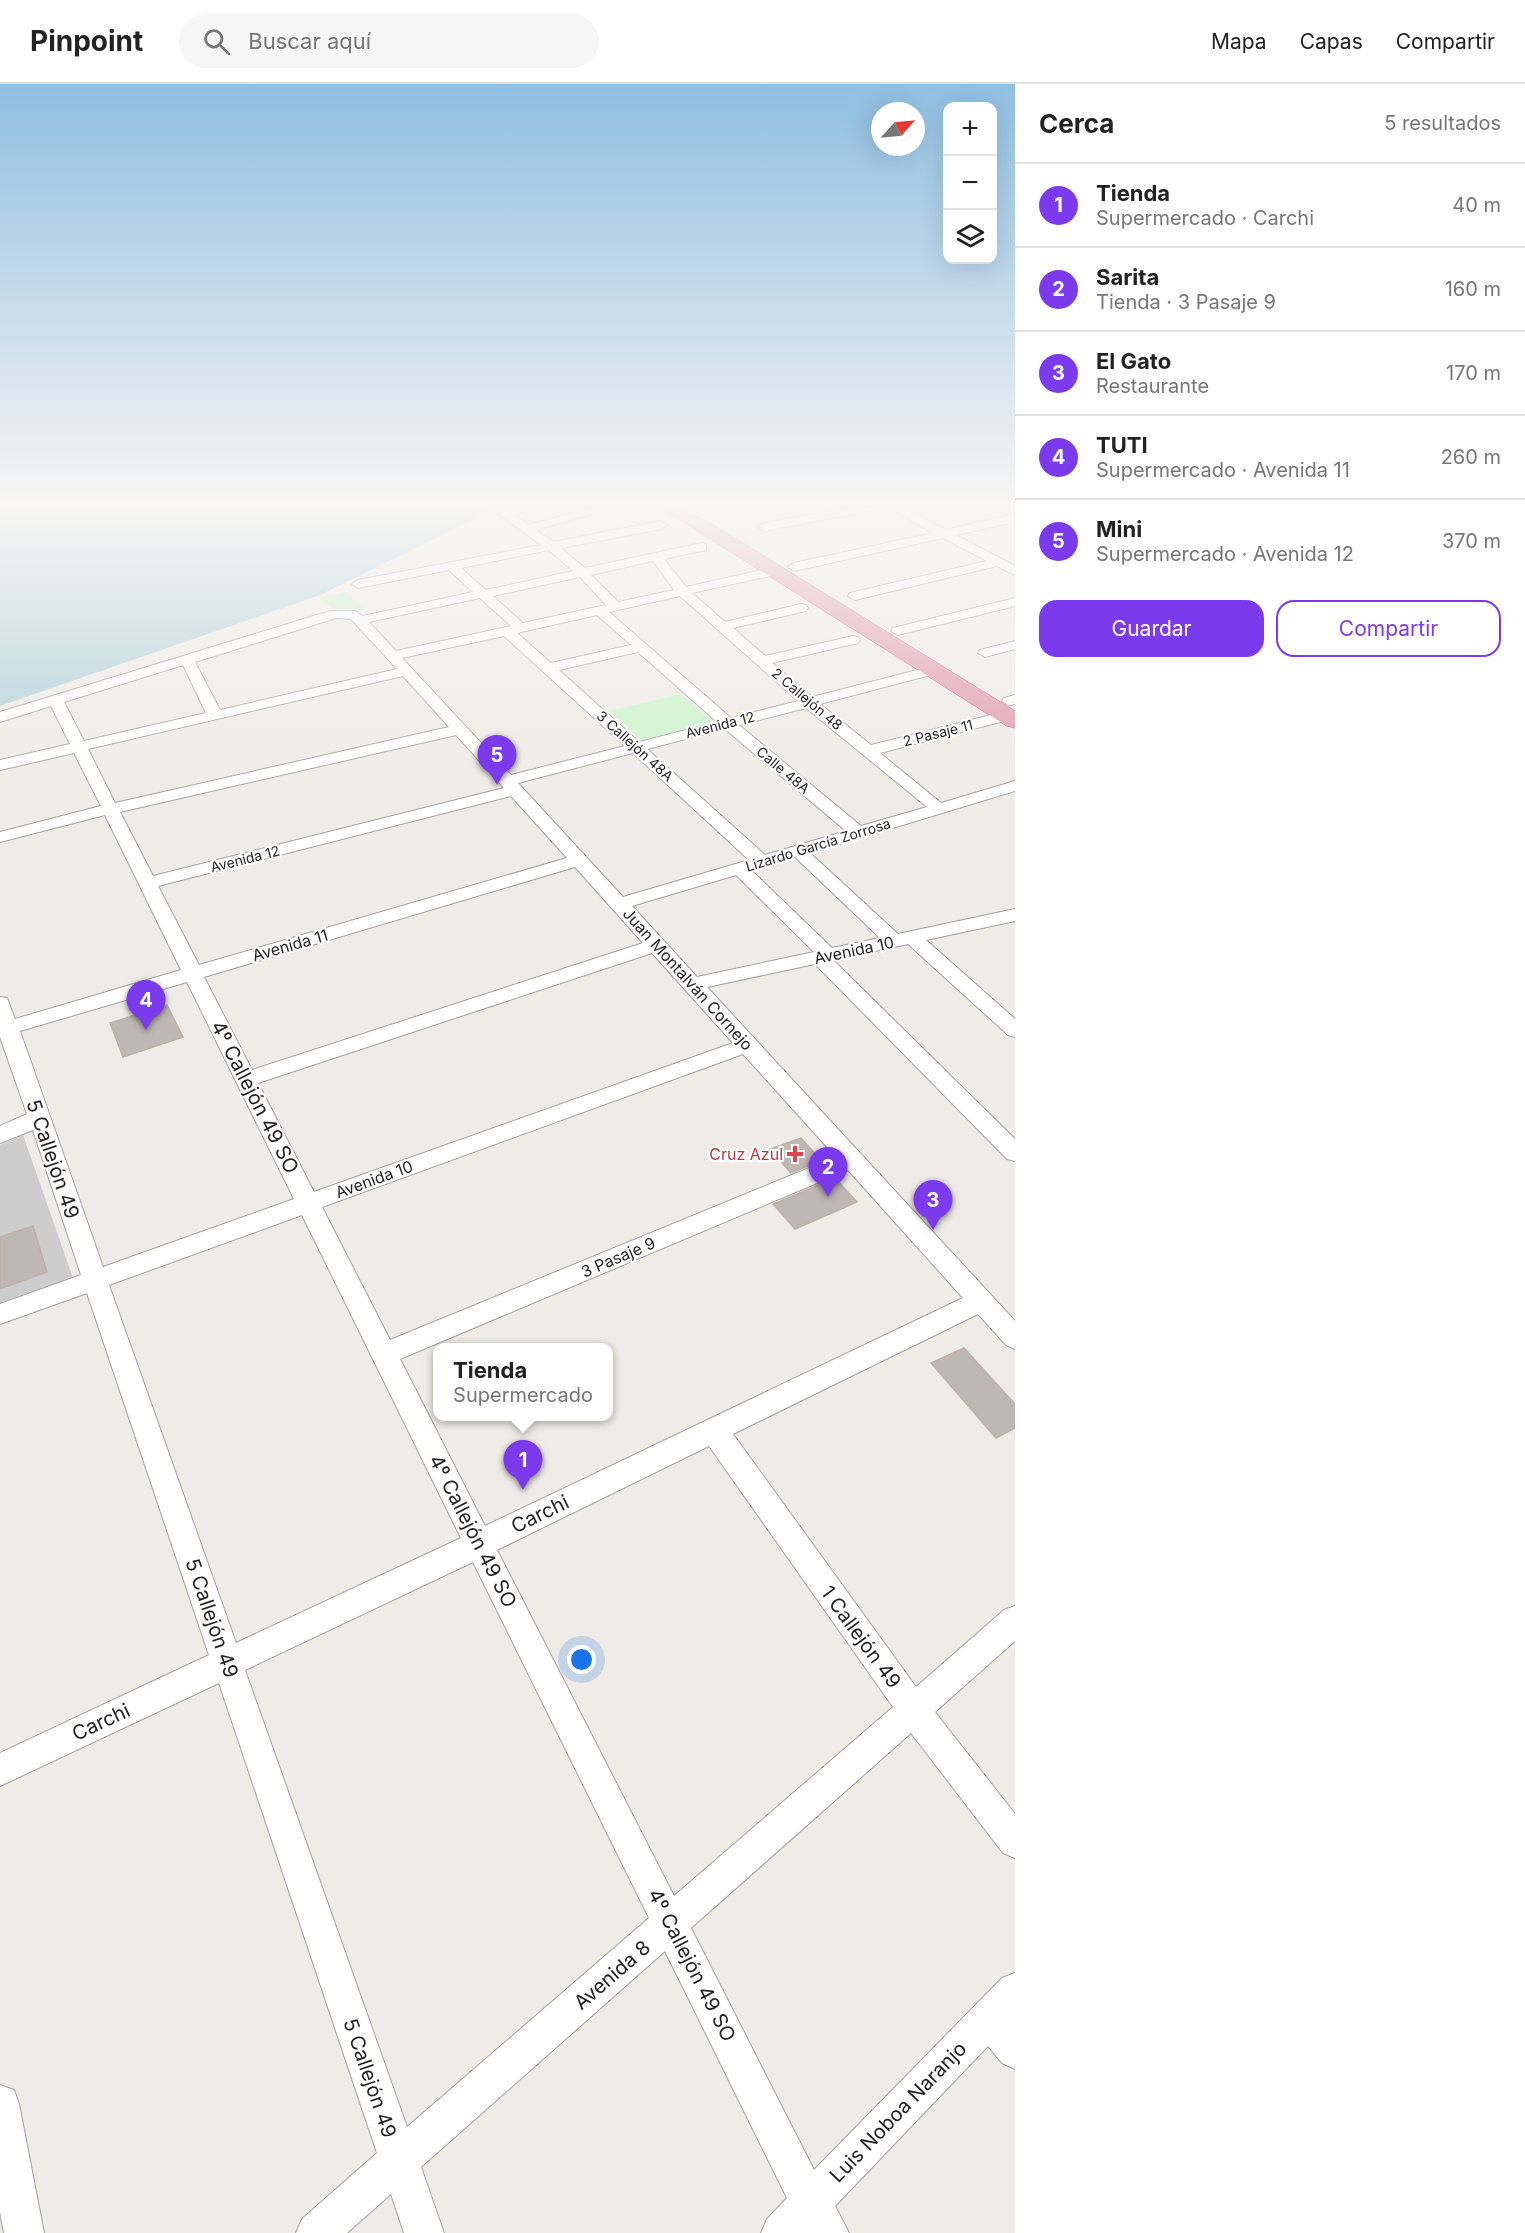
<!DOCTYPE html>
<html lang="es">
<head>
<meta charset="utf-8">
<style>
  body { margin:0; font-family:Inter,sans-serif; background:#f6f6f6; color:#222 }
  .controls { position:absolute; right:18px; top:18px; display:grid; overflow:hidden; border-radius:12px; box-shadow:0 6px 24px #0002 }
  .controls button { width:54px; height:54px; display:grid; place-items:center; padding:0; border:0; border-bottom:2px solid #e0e0e0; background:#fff; color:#222; font:30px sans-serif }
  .compass { position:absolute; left:871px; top:18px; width:54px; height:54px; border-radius:50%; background:#fff; box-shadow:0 6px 24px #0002; rotate:63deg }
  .you { position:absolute; left:582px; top:1576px; width:21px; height:21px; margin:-15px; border:4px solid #fff; border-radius:50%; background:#1a73e8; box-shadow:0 0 0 9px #1a73e833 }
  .badge { display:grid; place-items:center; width:39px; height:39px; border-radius:50%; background:#7c3aed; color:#fff; font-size:20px; font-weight:700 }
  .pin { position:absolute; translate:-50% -50px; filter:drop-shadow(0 2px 3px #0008) }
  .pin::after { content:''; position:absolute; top:32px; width:21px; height:18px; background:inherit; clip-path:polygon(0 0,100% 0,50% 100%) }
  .popup { position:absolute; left:433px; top:1259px; width:180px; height:78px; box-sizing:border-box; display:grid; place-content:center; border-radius:12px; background:#fff; filter:drop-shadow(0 2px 4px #0005); font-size:20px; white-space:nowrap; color:#767676 }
  .popup b { font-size:22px; color:#222 }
  .popup::after { content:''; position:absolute; left:50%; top:100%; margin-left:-12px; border:12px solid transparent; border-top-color:#fff }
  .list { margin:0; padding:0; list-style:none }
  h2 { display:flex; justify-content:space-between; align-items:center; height:78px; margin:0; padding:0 24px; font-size:26px }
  h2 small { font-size:20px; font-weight:400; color:#767676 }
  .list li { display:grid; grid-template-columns:39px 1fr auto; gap:18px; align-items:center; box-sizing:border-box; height:84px; padding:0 24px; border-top:2px solid #e0e0e0 }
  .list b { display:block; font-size:22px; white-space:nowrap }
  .list p { margin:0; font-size:20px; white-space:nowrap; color:#767676 }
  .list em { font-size:20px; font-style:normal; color:#767676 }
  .actions { display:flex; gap:12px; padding:18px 24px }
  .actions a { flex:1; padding:14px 0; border:2px solid #7c3aed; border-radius:18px; text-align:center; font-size:21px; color:#7c3aed }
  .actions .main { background:#7c3aed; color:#fff }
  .icon { flex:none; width:33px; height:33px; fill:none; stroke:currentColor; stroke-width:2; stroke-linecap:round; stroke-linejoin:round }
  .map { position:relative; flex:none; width:1015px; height:2149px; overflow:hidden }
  header { display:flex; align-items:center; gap:36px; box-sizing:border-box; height:84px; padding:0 30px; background:#fff; border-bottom:2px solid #e0e0e0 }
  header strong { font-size:28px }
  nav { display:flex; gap:33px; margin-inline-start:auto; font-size:21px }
  .search { width:420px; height:54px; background:#f6f6f6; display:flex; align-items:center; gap:15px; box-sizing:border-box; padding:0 21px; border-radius:33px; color:#767676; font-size:22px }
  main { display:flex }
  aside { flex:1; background:#fff }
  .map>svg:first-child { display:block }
  .religious { fill:#cdcdcd }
  .park { fill:#c8f4ca }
  .water { fill:#abcfd8 }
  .building { fill:#bfb7b3; stroke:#bfb2aa; stroke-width:1.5 }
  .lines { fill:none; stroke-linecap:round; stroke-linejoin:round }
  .minor-casing { stroke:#a0a0a0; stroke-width:2 }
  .highway-casing { stroke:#c9376e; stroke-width:1 }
  .minor { fill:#fff; fill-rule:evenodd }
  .highway { fill:#de96a6; fill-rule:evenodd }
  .health-dot { fill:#e0444e; stroke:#fff; stroke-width:2 }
  .labels { text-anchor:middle; stroke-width:4.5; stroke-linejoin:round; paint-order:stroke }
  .far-street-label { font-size:14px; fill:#1f1f1f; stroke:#fff }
  .street-label { font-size:16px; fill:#1f1f1f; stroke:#fff }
  .health-label { font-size:16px; fill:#be3a42; stroke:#fff; text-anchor:end }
  .near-street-label { font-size:20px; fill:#1f1f1f; stroke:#fff }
</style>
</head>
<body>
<header>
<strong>Pinpoint</strong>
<div class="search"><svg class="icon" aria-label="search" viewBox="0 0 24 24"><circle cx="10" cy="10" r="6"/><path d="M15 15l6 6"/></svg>Buscar aquí</div>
<nav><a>Mapa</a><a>Capas</a><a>Compartir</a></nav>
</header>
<main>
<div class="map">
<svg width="1015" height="2149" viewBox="0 0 1015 2149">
  <rect width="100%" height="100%" fill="#efebe6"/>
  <path class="religious" d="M23,1051L74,1197L0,1224V1061Z"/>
  <path class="park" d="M346,508L364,526L332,525L320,514Z
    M681,610L713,638L642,656L610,627Z"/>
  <path class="water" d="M0,423H499L320,511L0,622Z"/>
  <path class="building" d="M167,921L183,953L123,973L110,939Z
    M801,1054L820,1075L818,1076L819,1077L791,1089L770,1065Z
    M835,1094L857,1118L795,1145L773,1120Z
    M33,1142L47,1188L0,1205V1153Z
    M964,1264L1015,1320V1344L996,1354L931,1279Z"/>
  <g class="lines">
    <g class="minor-casing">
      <path id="minor" d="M512,423H530L514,431L529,441L594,423H615L536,446L554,458L661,437L667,441L661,445L561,464L585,484L702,459L706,460V466L664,475L686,503L775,483L779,484L781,487L779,490L692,509L725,538L801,520L806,521L808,524L806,527L733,544L765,572L853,552L858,553L860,556L858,559L772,579L812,613L933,582L938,583L940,586L938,589L820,620L871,661L1007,627L1015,632L1012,635L880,669L941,719L1015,697V707L810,769L898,850L1015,825V837L926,856L1015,935V953L1008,951L908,860L833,876L1015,1055V1077L1007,1075L815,880L707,903L1015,1237V1265L1006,1261L978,1230L733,1350L916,1603L1004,1526L1015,1522V1557L935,1628L1015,1730V1774L1003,1769L911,1649L691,1844L814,2086L1002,1894L1015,1889V1985L1002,1979L988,1962L835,2122L849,2149H761L767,2135L787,2114L665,1867L421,2083L444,2149H404L391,2110L347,2149H296L302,2135L377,2069L219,1599L0,1702V1669L209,1571L87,1209L0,1240V1220L81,1191L33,1046L0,1059V1042L27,1030L0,953V913L7,914L15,935L181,886L105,731L0,758V748L101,722L74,669L0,686V676L70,660L51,622L0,638V628L330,527H355L363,532L473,508L449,486L358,504L352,500L358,496L541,461L499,430ZM549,466L573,487L486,506L461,484ZM653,477L674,506L618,518L591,491ZM580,493L606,521L523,539L493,512ZM680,512L798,617L731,634L609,528ZM480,514L511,542L396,567L369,538ZM597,531L631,561L551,579L517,549ZM336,534L351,535L397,585L220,626L195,578ZM504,552L625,662L511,691L402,574ZM638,568L717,638L639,658L559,586ZM183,581L206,629L84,657L64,618ZM403,592L449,643L115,719L88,665ZM806,624L927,723L861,742L739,641ZM725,645L846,747L765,771L647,665ZM456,651L504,704L153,792L120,728ZM633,669L749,776L623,813L518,699ZM511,712L567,774L199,881L158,802ZM795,773L880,854L832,864L751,786ZM575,783L643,859L252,986L204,893ZM736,791L814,868L697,893L632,822ZM652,869L733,959L314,1108L258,999ZM187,898L294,1115L103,1183L20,947ZM743,970L836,1073L390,1256L322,1123ZM848,1086L963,1214L485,1442L400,1275ZM302,1131L461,1454L236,1559L109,1201ZM709,1362L893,1623L674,1812L497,1466ZM473,1478L649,1834L407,2043L245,1586Z
        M854,423H881L875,426L764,447L758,443L764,439Z
        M888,423H903L946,446L1015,430V438L956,451L1015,482V491L997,482L855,516L848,512L850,509L987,477L943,454L794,487L788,483L794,479L933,449Z
        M1015,514V522L898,551L891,547L893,544Z
        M1015,557V565L985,573L978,569L980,566Z
        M1015,611V620L1009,621L1002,617L1004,614Z
        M0,2001L14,2006L19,2020L44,2149H4L0,2128Z"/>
    </g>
    <g class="highway-casing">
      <path id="highway" d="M660,423H681L725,448L1015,627V644L1007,642Z"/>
    </g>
    <use href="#minor" class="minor"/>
    <use href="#highway" class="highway"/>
  </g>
  <linearGradient id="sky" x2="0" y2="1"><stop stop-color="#8fbfe2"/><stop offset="0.58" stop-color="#f8f6f4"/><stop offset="1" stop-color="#f8f6f4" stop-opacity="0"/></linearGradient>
  <rect width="1015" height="724" fill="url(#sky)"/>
  <path class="health-dot" d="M792 1061h6v6h6v6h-6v6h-6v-6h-6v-6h6z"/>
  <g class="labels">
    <g class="far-street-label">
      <text transform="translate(807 615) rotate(40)" y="5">2 Callejón 48</text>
      <text transform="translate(720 641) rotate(-14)" y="5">Avenida 12</text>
      <text transform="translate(938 649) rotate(-14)" y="5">2 Pasaje 11</text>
      <text transform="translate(635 662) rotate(42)" y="5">3 Callejón 48A</text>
      <text transform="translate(783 686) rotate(40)" y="5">Calle 48A</text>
      <text transform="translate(818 761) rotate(-17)" y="5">Lizardo García Zorrosa</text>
      <text transform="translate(245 775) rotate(-14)" y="5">Avenida 12</text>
    </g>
    <g class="street-label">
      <text transform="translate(290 861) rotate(-16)" y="6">Avenida 11</text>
      <text transform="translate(854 866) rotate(-12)" y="6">Avenida 10</text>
      <text transform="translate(688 895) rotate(48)" y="6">Juan Montalván Cornejo</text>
      <text transform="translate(374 1095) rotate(-20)" y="6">Avenida 10</text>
      <text transform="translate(618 1173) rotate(-23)" y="6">3 Pasaje 9</text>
    </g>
    <g class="health-label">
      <text x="783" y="1076">Cruz Azul</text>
    </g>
    <g class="near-street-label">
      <text transform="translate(255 1013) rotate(63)" y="7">4º Callejón 49 SO</text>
      <text transform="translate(53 1075) rotate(71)" y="7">5 Callejón 49</text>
      <text transform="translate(540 1430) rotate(-26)" y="7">Carchi</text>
      <text transform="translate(473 1447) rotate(63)" y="7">4º Callejón 49 SO</text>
      <text transform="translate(212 1534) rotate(71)" y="7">5 Callejón 49</text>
      <text transform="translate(861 1553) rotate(54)" y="7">1 Callejón 49</text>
      <text transform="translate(101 1638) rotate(-25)" y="7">Carchi</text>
      <text transform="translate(692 1881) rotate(63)" y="7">4º Callejón 49 SO</text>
      <text transform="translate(612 1891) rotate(-41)" y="7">Avenida 8</text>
      <text transform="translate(370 1994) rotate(71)" y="7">5 Callejón 49</text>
      <text transform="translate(898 2028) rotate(-46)" y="7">Luis Noboa Naranjo</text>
    </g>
  </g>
</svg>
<div class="controls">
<button>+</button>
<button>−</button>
<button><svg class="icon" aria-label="layers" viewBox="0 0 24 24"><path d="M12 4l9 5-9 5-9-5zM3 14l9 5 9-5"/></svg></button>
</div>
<svg class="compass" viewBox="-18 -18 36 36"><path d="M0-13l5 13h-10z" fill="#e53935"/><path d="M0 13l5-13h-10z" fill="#767676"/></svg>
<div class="you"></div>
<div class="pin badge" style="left:523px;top:1406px">1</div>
<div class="popup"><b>Tienda</b>Supermercado</div>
<div class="pin badge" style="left:828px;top:1113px">2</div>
<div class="pin badge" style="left:933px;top:1146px">3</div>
<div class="pin badge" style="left:146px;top:946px">4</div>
<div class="pin badge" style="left:497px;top:701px">5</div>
</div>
<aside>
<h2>Cerca<small>5 resultados</small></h2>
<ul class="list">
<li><span class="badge">1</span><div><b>Tienda</b><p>Supermercado · Carchi</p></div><em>40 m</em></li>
<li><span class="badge">2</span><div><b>Sarita</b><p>Tienda · 3 Pasaje 9</p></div><em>160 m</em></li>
<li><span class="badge">3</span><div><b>El Gato</b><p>Restaurante</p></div><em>170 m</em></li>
<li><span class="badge">4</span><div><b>TUTI</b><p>Supermercado · Avenida 11</p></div><em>260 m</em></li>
<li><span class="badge">5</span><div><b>Mini</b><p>Supermercado · Avenida 12</p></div><em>370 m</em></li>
</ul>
<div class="actions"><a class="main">Guardar</a><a>Compartir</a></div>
</aside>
</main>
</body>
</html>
